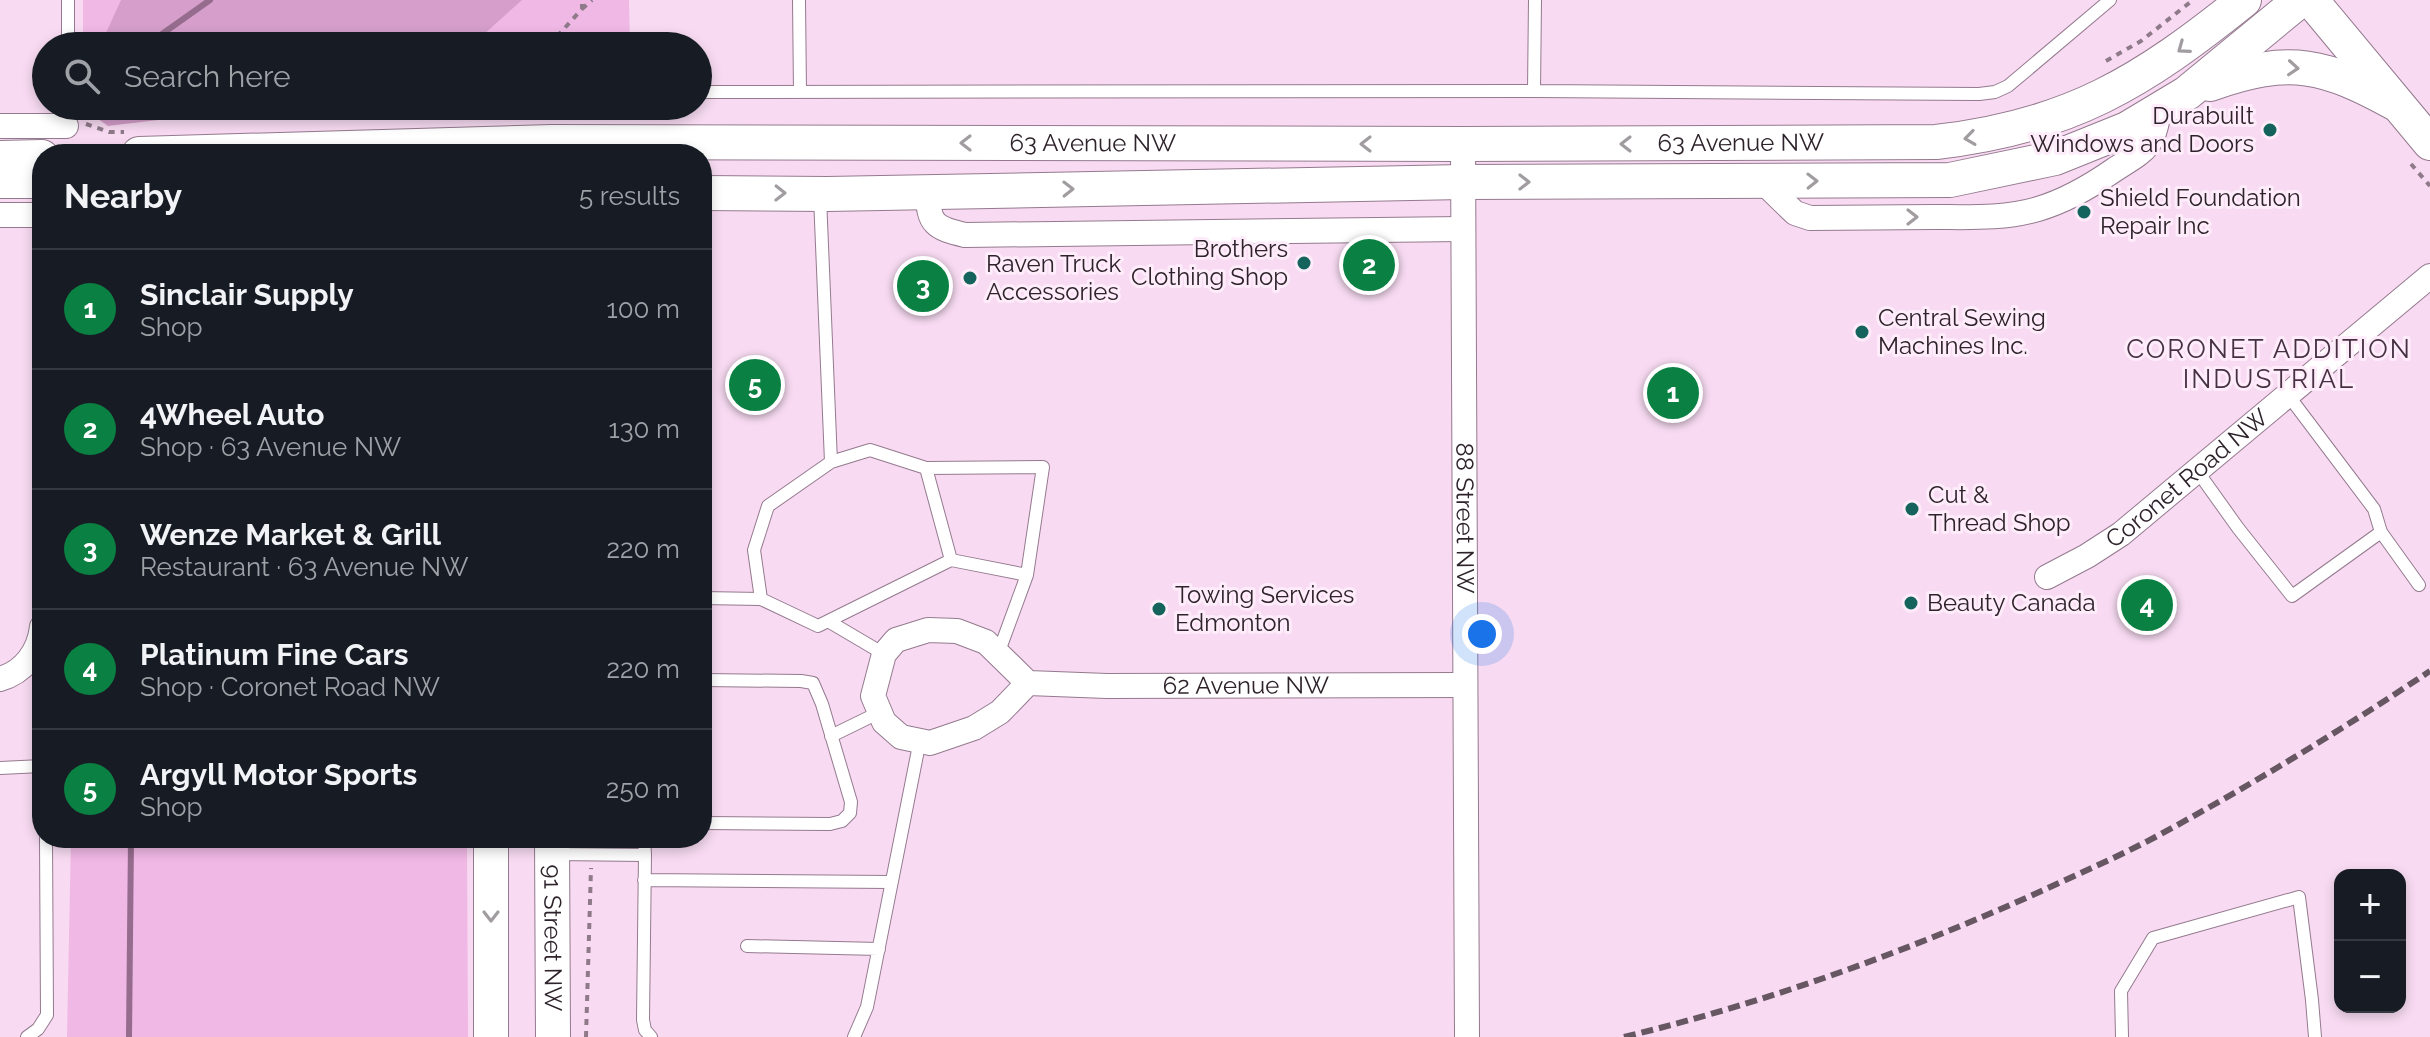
<!DOCTYPE html>
<html lang="en">
<head>
<meta charset="utf-8">
<style>
  body { margin:0; font-family:Raleway,sans-serif; background:#20242c; color:#f1f3f6 }
  .controls { position:absolute; right:24px; bottom:24px; display:grid; overflow:hidden; border-radius:16px; box-shadow:0 4px 12px #0003 }
  .controls button { width:72px; height:72px; display:grid; place-items:center; padding:0; border:0; border-bottom:2px solid #363941; background:#171b24; color:#f1f3f6; font:40px sans-serif }
  .you { position:absolute; left:1482px; top:634px; width:28px; height:28px; margin:-20px; border:6px solid #fff; border-radius:50%; background:#1a73e8; box-shadow:0 0 0 12px #1a73e833 }
  .badge { display:grid; place-items:center; width:52px; height:52px; border-radius:50%; background:#0b8043; color:#fff; font-size:26px; font-weight:700 }
  .pin { position:absolute; translate:-50% -50%; border:4px solid #fff; box-shadow:0 2px 8px #0006 }
  .list { margin:0; padding:0; list-style:none }
  h2 { display:flex; justify-content:space-between; align-items:center; height:104px; margin:0; padding:0 32px; font-size:34px }
  h2 small { font-size:26px; font-weight:400; color:#9ea1a6 }
  .list li { display:grid; grid-template-columns:52px 1fr auto; gap:24px; align-items:center; box-sizing:border-box; height:120px; padding:0 32px; border-top:2px solid #363941 }
  .list b { display:block; font-size:30px; white-space:nowrap }
  .list p { margin:0; font-size:26px; white-space:nowrap; color:#9ea1a6 }
  .list em { font-size:26px; font-style:normal; color:#9ea1a6 }
  .icon { flex:none; width:44px; height:44px; fill:none; stroke:currentColor; stroke-width:2; stroke-linecap:round; stroke-linejoin:round }
  .map { position:relative; flex:none; width:2430px; height:1037px; overflow:hidden }
  .search { position:absolute; background:#171b24; box-shadow:0 4px 12px #0003; left:32px; top:32px; width:680px; height:88px; display:flex; align-items:center; gap:20px; box-sizing:border-box; padding:0 28px; border-radius:44px; color:#9ea1a6; font-size:30px }
  .panel { position:absolute; background:#171b24; box-shadow:0 4px 12px #0003; left:32px; top:144px; width:680px; height:704px; border-radius:32px }
  .map>svg:first-child { display:block }
  .green { fill:#f0b8e5 }
  .forest { fill:#d59ecb }
  .lines { fill:none; stroke-linecap:round; stroke-linejoin:round }
  .stream { stroke:#956c8d; stroke-width:6 }
  .lane-casing { stroke:#947a8f; stroke-width:14 }
  .street-casing { stroke:#947a8f; stroke-width:26 }
  .secondary-casing { stroke:#947a8f; stroke-width:36 }
  .path { stroke:#8e7a89; stroke-width:4; stroke-dasharray:6 6; stroke-linecap:butt }
  .lane { stroke:#fff; stroke-width:12 }
  .street { stroke:#fff; stroke-width:24 }
  .secondary { stroke:#fff; stroke-width:34 }
  .rail { stroke:#675763; stroke-width:6; stroke-dasharray:12 6; stroke-linecap:butt }
  .oneway { stroke:#a19ca0 }
  .poi-dot { fill:#15635d; stroke:#feecfa; stroke-width:3 }
  .labels { text-anchor:middle; stroke-width:6; stroke-linejoin:round; paint-order:stroke }
  .poi-label { font-size:24px; fill:#2e232b; stroke:#feecfa; text-anchor:start }
  .street-label { font-size:24px; fill:#2e232b; stroke:#feecfa }
  .neighbourhood-label { font-size:26px; letter-spacing:2px; fill:#463042; stroke:#feecfa }
</style>
</head>
<body>
<div class="map">
<svg width="2430" height="1037" viewBox="0 0 2430 1037">
  <rect width="100%" height="100%" fill="#f8dbf2"/>
  <path class="green" d="M83,0H629L630,46H83Z
    M71,838H467L468,1037H67Z"/>
  <path class="forest" d="M121,0H522L482,36L240,46H100Z
    M87,106H166L158,120L108,126L87,111Z"/>
  <g class="lines">
    <path class="stream" d="M145,46L210,0
      M137,116L138,106
      M129,1037L131,838"/>
    <g class="lane-casing">
      <path id="lane" d="M799,0L800,92
        M68,46V0
        M1534,91L1535,0
        M698,92L1534,91L1979,94L1995,92L2008,86L2110,0
        M66,126L68,106
        M820,197L831,462
        M2198,472L2238,528L2292,596L2381,532L2374,509L2288,395
        M2381,532L2419,585
        M951,560L1027,575L998,654
        M702,598L761,599L754,550L768,506L831,462L870,450L926,468L1043,467L1027,575
        M761,599L818,626L951,560L926,468
        M828,621L884,654
        M702,680L801,681L813,683L822,704L851,802L850,813L842,821L830,824L702,823
        M831,736L880,712
        M0,768L42,766
        M644,838L645,855
        M555,854L645,855L643,1020L645,1030L651,1037
        M644,880L891,882
        M747,946L879,949
        M27,1037L38,1029L47,1015L46,838
        M854,1037L867,1007L920,740
        M2122,1037L2121,991L2153,938L2299,897L2312,1000L2315,1037"/>
    </g>
    <g class="street-casing">
      <g id="street">
        <path d="M0,126H66"/>
        <path id="s1" d="M1463,144L1467,1037"/>
        <path d="M1763,182L1795,213L1810,218C1851,218 1893,217 1934,217C1968,217 2004,219 2038,209C2065,201 2091,186 2114,170C2145,150 2154,148 2159,110"/>
        <path d="M928,192C928,224 935,228 965,235L1463,229"/>
        <path d="M0,215H42"/>
        <path id="s2" d="M2047,577L2087,556L2121,534L2430,276"/>
        <path d="M0,679C24,672 39,652 42,627"/>
        <path id="s3" d="M1028,683L986,642L957,631L928,630L896,640L884,654L873,696L884,722L901,737L930,743L974,728L1000,712L1028,683L1107,686L1465,685"/>
      </g>
    </g>
    <g class="secondary-casing">
      <g id="secondary">
        <path d="M2311,0L2430,143"/>
        <path d="M2210,84C2290,55 2326,65 2398,105"/>
        <path id="s4" d="M139,154L551,142L1463,144L1936,142C2070,127 2142,82 2244,0"/>
        <path d="M0,158L42,157"/>
        <path d="M0,181H42"/>
        <path d="M702,193L827,194L1463,182L1950,180L2055,158L2127,129L2187,93L2300,0"/>
        <path d="M491,838V1037"/>
        <path id="s5" d="M552,838L553,1037"/>
      </g>
    </g>
    <path class="path" d="M582,9L592,0
      M551,46V43L582,9V0
      M2106,61L2141,41L2193,0
      M566,106L569,116
      M608,113L615,106
      M473,118L485,106
      M86,124L109,132H124
      M2411,164L2430,186
      M586,1037L591,868"/>
    <use href="#lane" class="lane"/>
    <use href="#street" class="street"/>
    <use href="#secondary" class="secondary"/>
    <path class="rail" d="M1624,1037C1769,1002 1911,950 2046,889C2085,871 2124,854 2161,834C2253,784 2343,729 2430,671"/>
  </g>
  <defs><path id="oneway-chevron" d="M-2-3.5L2.5 0L-2 3.5" fill="none" stroke-width="1.6" stroke-linecap="round" stroke-linejoin="round" transform="scale(2)"/></defs>
  <g class="oneway">
    <use href="#oneway-chevron" transform="translate(2183 48) rotate(144)"/>
    <use href="#oneway-chevron" transform="translate(2293 68) rotate(4)"/>
    <use href="#oneway-chevron" transform="translate(1970 138) rotate(172)"/>
    <use href="#oneway-chevron" transform="translate(966 143) rotate(-180)"/>
    <use href="#oneway-chevron" transform="translate(1366 144) rotate(-180)"/>
    <use href="#oneway-chevron" transform="translate(1626 144) rotate(180)"/>
    <use href="#oneway-chevron" transform="translate(1812 181) rotate(-1)"/>
    <use href="#oneway-chevron" transform="translate(1524 182)"/>
    <use href="#oneway-chevron" transform="translate(1068 189) rotate(-1)"/>
    <use href="#oneway-chevron" transform="translate(780 193) rotate(1)"/>
    <use href="#oneway-chevron" transform="translate(1912 217)"/>
    <use href="#oneway-chevron" transform="translate(491 916) rotate(90)"/>
  </g>
  <g class="poi-dot">
    <circle cx="2270" cy="130" r="8"/>
    <circle cx="2084" cy="212" r="8"/>
    <circle cx="1304" cy="263" r="8"/>
    <circle cx="970" cy="278" r="8"/>
    <circle cx="1862" cy="332" r="8"/>
    <circle cx="1912" cy="509" r="8"/>
    <circle cx="1911" cy="603" r="8"/>
    <circle cx="1159" cy="609" r="8"/>
  </g>
  <g class="labels">
    <g class="poi-label">
      <text x="2254" y="124" text-anchor="end">Durabuilt<tspan x="2254" dy="28">Windows and Doors</tspan></text>
      <text x="2100" y="206">Shield Foundation<tspan x="2100" dy="28">Repair Inc</tspan></text>
      <text x="1288" y="257" text-anchor="end">Brothers<tspan x="1288" dy="28">Clothing Shop</tspan></text>
      <text x="986" y="272">Raven Truck<tspan x="986" dy="28">Accessories</tspan></text>
      <text x="1878" y="326">Central Sewing<tspan x="1878" dy="28">Machines Inc.</tspan></text>
      <text x="1928" y="503">Cut &amp;<tspan x="1928" dy="28">Thread Shop</tspan></text>
      <text x="1175" y="603">Towing Services<tspan x="1175" dy="28">Edmonton</tspan></text>
      <text x="1927" y="611">Beauty Canada</text>
    </g>
    <g class="street-label">
      <text dy="8" stroke="none"><textPath href="#s4" startOffset="954">63 Avenue NW</textPath></text>
      <text dy="8" stroke="none"><textPath href="#s4" startOffset="1602">63 Avenue NW</textPath></text>
      <text dy="8" stroke="none"><textPath href="#s2" startOffset="172">Coronet Road NW</textPath></text>
      <text dy="8" stroke="none"><textPath href="#s1" startOffset="374">88 Street NW</textPath></text>
      <text dy="8" stroke="none"><textPath href="#s3" startOffset="630">62 Avenue NW</textPath></text>
      <text dy="8" stroke="none"><textPath href="#s5" startOffset="100">91 Street NW</textPath></text>
    </g>
    <g class="neighbourhood-label">
      <text x="2269" y="358">CORONET ADDITION<tspan x="2269" dy="30">INDUSTRIAL</tspan></text>
    </g>
  </g>
</svg>
<div class="controls">
<button>+</button>
<button>−</button>
</div>
<div class="you"></div>
<div class="pin badge" style="left:1673px;top:393px">1</div>
<div class="pin badge" style="left:1369px;top:265px">2</div>
<div class="pin badge" style="left:923px;top:286px">3</div>
<div class="pin badge" style="left:2147px;top:605px">4</div>
<div class="pin badge" style="left:755px;top:385px">5</div>
<div class="search"><svg class="icon" aria-label="search" viewBox="0 0 24 24"><circle cx="10" cy="10" r="6"/><path d="M15 15l6 6"/></svg>Search here</div>
<section class="panel">
<h2>Nearby<small>5 results</small></h2>
<ul class="list">
<li><span class="badge">1</span><div><b>Sinclair Supply</b><p>Shop</p></div><em>100 m</em></li>
<li><span class="badge">2</span><div><b>4Wheel Auto</b><p>Shop · 63 Avenue NW</p></div><em>130 m</em></li>
<li><span class="badge">3</span><div><b>Wenze Market &amp; Grill</b><p>Restaurant · 63 Avenue NW</p></div><em>220 m</em></li>
<li><span class="badge">4</span><div><b>Platinum Fine Cars</b><p>Shop · Coronet Road NW</p></div><em>220 m</em></li>
<li><span class="badge">5</span><div><b>Argyll Motor Sports</b><p>Shop</p></div><em>250 m</em></li>
</ul>
</section>
</div>
</body>
</html>
